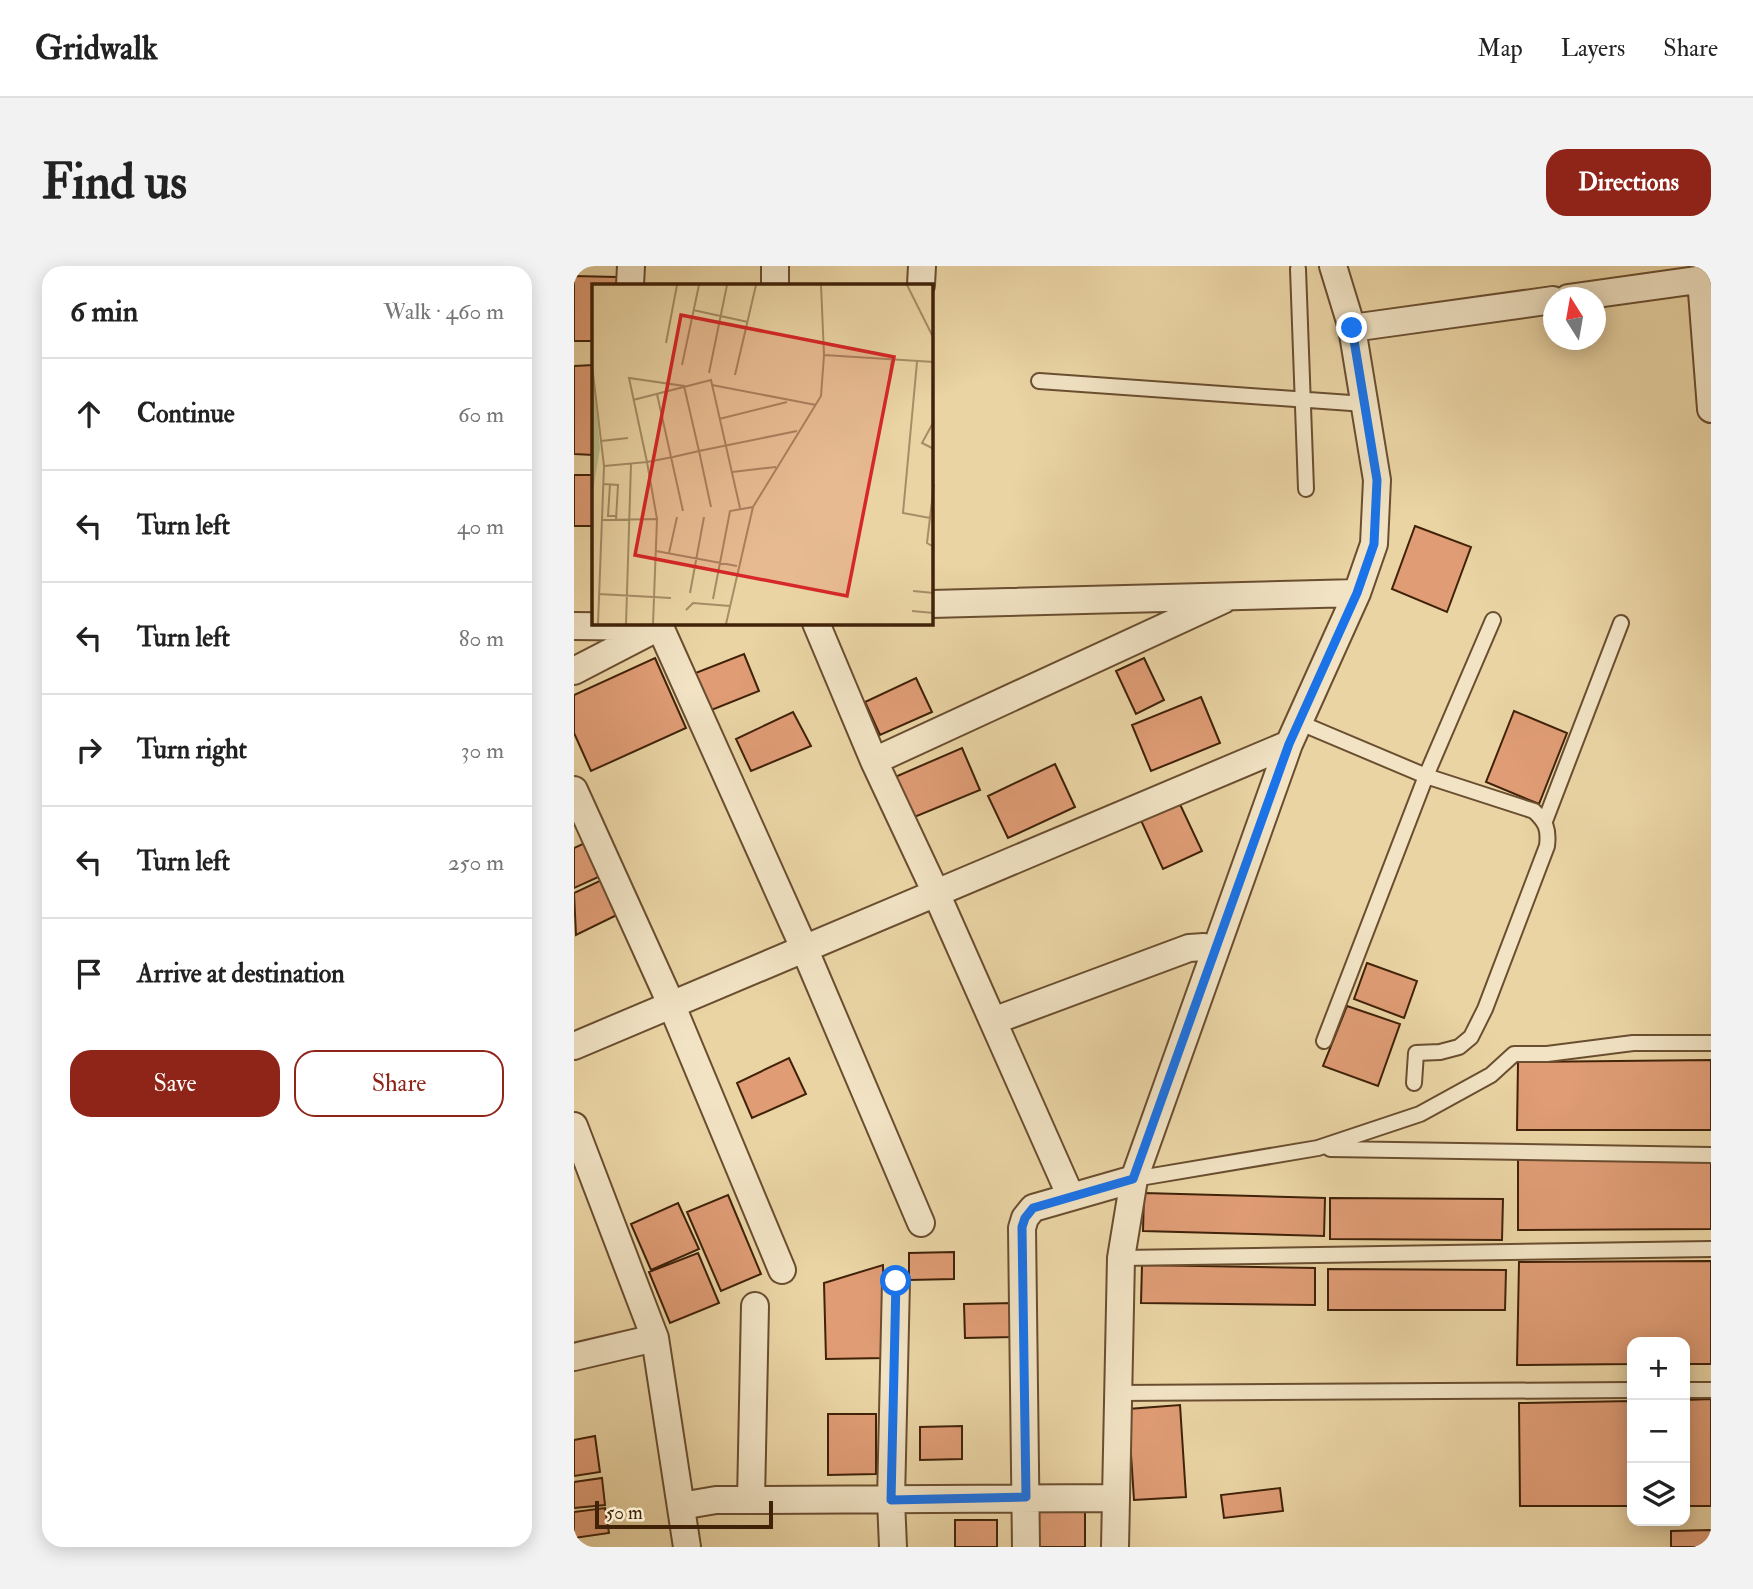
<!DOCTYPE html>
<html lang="en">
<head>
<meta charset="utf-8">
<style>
  body { margin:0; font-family:"IM FELL Double Pica",serif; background:#f2f2f2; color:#222 }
  .controls { position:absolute; right:21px; bottom:21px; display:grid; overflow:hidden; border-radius:14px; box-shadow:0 4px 18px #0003 }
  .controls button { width:63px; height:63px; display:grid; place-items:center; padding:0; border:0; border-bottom:2px solid #e0e0e0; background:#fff; color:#222; font:35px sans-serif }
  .compass { position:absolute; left:969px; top:21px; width:63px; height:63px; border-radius:50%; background:#fff; box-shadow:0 4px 18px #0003; rotate:349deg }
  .scale { position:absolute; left:21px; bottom:18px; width:178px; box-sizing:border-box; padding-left:7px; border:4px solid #402209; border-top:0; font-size:19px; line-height:24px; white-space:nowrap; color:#402209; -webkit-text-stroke:5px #f1e3c4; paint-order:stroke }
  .stop { position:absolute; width:21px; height:21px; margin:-16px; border:5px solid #1a73e8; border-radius:50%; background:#fff }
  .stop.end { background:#1a73e8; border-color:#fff; box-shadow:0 2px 7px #0008 }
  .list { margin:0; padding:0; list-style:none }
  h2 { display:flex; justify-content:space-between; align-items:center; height:91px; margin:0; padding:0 28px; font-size:30px }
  h2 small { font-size:23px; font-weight:400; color:#767676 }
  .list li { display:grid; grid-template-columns:46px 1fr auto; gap:21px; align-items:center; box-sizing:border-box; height:112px; padding:0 28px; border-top:2px solid #e0e0e0 }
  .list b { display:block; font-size:26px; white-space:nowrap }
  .list em { font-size:23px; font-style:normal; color:#767676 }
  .actions { display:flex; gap:14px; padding:21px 28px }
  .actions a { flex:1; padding:16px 0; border:2px solid #8f2418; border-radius:21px; text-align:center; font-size:24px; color:#8f2418 }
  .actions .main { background:#8f2418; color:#fff }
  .icon { flex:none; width:38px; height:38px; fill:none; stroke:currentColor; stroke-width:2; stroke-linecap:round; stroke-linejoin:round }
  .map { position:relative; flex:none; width:1137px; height:1281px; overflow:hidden; border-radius:21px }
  header { display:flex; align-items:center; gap:42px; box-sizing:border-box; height:98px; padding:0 35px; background:#fff; border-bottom:2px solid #e0e0e0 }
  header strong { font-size:33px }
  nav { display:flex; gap:38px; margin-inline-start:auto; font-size:24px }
  .intro { display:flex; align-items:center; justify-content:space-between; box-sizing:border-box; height:168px; padding:0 42px }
  h1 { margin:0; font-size:49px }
  .button { padding:18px 32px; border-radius:21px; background:#8f2418; color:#fff; font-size:24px; font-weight:700 }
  main { display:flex; gap:42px; padding:0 42px }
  aside { flex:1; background:#fff; border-radius:21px; box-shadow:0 4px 18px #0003 }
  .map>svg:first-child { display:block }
  .building { fill:#df9c75; stroke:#402209; stroke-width:2 }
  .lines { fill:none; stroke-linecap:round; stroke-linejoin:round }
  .service-casing { stroke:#6a4e30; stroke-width:18 }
  .minor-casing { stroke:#6a4e30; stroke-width:30 }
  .service { stroke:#f1e3c4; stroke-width:14 }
  .minor { stroke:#f1e3c4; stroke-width:26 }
  .route { stroke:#1a73e8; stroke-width:9 }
  .inset-road { fill:none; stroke:#a68d66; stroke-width:2 }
  .view { fill:#d62828; fill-opacity:0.15; stroke:#d62828; stroke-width:3.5 }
  .inset-edge { fill:none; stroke:#402209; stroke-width:3.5 }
</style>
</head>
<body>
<header>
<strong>Gridwalk</strong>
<nav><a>Map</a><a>Layers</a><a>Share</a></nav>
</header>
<div class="intro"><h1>Find us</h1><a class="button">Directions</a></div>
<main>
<aside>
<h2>6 min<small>Walk · 460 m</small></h2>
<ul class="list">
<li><svg class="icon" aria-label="ahead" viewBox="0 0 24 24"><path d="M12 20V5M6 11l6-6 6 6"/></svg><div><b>Continue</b></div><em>60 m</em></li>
<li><svg class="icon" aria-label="left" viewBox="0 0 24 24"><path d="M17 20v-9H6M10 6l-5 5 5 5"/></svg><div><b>Turn left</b></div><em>40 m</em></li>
<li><svg class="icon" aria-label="left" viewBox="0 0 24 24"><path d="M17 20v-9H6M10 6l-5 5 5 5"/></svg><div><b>Turn left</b></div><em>80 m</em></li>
<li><svg class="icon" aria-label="right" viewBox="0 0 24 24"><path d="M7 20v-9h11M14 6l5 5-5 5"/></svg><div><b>Turn right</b></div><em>30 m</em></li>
<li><svg class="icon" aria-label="left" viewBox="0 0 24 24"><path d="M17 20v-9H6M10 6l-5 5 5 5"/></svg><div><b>Turn left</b></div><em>250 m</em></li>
<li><svg class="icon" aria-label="arrive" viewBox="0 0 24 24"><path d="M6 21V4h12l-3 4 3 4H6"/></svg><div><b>Arrive at destination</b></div></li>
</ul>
<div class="actions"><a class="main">Save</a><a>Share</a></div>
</aside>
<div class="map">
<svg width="1137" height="1281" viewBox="0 0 1137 1281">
  <rect width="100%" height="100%" fill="#ead4a4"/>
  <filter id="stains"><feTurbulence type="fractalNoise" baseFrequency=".00286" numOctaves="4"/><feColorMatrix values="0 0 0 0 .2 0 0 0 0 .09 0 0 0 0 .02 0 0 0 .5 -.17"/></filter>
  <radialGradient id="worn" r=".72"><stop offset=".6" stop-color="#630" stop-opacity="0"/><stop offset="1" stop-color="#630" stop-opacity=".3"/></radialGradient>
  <path class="building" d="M0,10L43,11V19H19V75H0Z
    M19,99V189L0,188V100Z
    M0,209H19V260H0Z
    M841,260L897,281L873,346L818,323Z
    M170,388L185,425L135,445L119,408Z
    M81,392L112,462L17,505L0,467V429Z
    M570,392L590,434L562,448L542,405Z
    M342,412L358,446L306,469L291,436Z
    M627,431L646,477L577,505L558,459Z
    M940,445L993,467L965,538L912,516Z
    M219,446L237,480L177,505L162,473Z
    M388,482L406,524L338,552L321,511Z
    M481,498L501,541L434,572L414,530Z
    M603,532L628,585L589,603L565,550Z
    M15,575L31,608L0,622V582Z
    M34,611L51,645L2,669L0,627Z
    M793,697L843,715L830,752L780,733Z
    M773,740L826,758L804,820L749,800Z
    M215,792L232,828L178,852L163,817Z
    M1137,794V864H943L944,796Z
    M944,893H1137V963L944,964Z
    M570,927L751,932L750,970L569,965Z
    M154,929L187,1008L147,1025L113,946Z
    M756,932L929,933L928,974L756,973Z
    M104,937L125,983L77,1004L57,958Z
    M380,986V1013L335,1014V987Z
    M124,987L145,1037L96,1057L75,1006Z
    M1137,995V1098H1111V1076H1058V1098L943,1099L945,996Z
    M309,999L311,1092L252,1093L250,1017Z
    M568,999L741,1002V1039L567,1037Z
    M754,1003L932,1004L931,1044H754Z
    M440,1037V1071L391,1072L390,1038Z
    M1137,1133V1240H1111V1134Z
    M1058,1135V1240H946L945,1137Z
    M606,1139L612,1231L560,1234L554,1143Z
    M254,1148H302V1208L254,1209Z
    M388,1160V1193L346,1194V1161Z
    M21,1170L26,1206L0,1210V1174Z
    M28,1212L31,1239L0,1242V1216Z
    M706,1222L709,1245L650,1252L647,1229Z
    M31,1242L35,1267L0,1272V1246Z
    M511,1245V1281H464L463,1246Z
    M381,1254H423V1281H381Z
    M1137,1264V1281H1097V1265Z"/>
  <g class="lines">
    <g class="service-casing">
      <path id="service" d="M724,3L732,223
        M465,115L791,138
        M724,456L852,510L960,545C972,556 975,563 973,580L911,743L897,771L885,781L866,786L842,787L840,817
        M971,555L1047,357
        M750,775L852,510L919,354
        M756,883L1137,889
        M560,913L744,882L846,848L917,809L940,788H973L1059,777H1137
        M547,992L1137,983
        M1111,1124H1137
        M543,1127L1058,1124"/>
    </g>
    <g class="minor-casing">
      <path id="minor" d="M201,0V19
        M1127,13L1137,143
        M56,19L57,0
        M347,19L348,0
        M994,32L1137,12
        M778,62L979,34
        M357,338L783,327
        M242,357L300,495L362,627L497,931
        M0,360L86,361L230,682L347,957
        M0,405L83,362
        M300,495L649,334
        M0,524L98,740L208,1004
        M419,755L615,682L630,681L641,685
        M0,780L715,478
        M0,860L81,1072
        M0,1091L81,1072L113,1281
        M177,1234L181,1040
        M107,1240L142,1234H169L540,1232
        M319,1281L317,1234L322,1015
        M452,1281L448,962L451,952L459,942L560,913
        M541,1281L547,992L560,913L715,478L783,327L800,278L803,214L778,62L759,0"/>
    </g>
    <use href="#service" class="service"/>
    <use href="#minor" class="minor"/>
  </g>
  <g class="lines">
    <path class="route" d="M322,1015L317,1234L452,1231L448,961L451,952L459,942L559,913L715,478L783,327L800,278L803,214L778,62"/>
  </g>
  <g transform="translate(18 18)">
    <rect width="341" height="341" fill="#ead4a4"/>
    <path d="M0,81L8,164L0,213Z" fill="#b4bd88"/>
    <path class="inset-road" d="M315,1L342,55M101,26L156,38M74,59L85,1M232,71L342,78M325,78L311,229L338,234M0,81L12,182L6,340M90,81L107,1M117,89L135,1M143,91L164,1M120,101L224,121M65,110L91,227M295,110L300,75M41,116L119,96L148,224M127,135L195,118M342,137L330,159L342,165M9,157L36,154M12,182L55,178L65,235M140,188L184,183M12,200L26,201L24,236M18,200L16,232H24M342,200L335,259L342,263M119,223L107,167L92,102L37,94L55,178L81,173L107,167L205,147M11,236L65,235L61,340M64,267L145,282M77,269L85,233M321,307L342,309M98,309L112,233M7,310L79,314M121,315L138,227L161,223M94,326L101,319L138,322M320,327L342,329M34,340L39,180M134,340L161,223L229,112L232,71L229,1"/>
    <path class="view" d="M89,31L302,73L255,312L43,271Z"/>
    <rect width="341" height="341" class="inset-edge"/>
  </g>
  <rect width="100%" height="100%" filter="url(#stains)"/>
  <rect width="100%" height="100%" fill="url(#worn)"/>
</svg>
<div class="controls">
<button>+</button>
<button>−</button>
<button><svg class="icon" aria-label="layers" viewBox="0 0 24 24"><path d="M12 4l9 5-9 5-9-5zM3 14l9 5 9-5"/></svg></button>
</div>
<svg class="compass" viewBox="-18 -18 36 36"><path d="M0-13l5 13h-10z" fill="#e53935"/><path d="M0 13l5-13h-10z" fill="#767676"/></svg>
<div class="scale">50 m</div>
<div class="stop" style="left:322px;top:1015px"></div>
<div class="stop end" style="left:778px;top:62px"></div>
</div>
</main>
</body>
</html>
